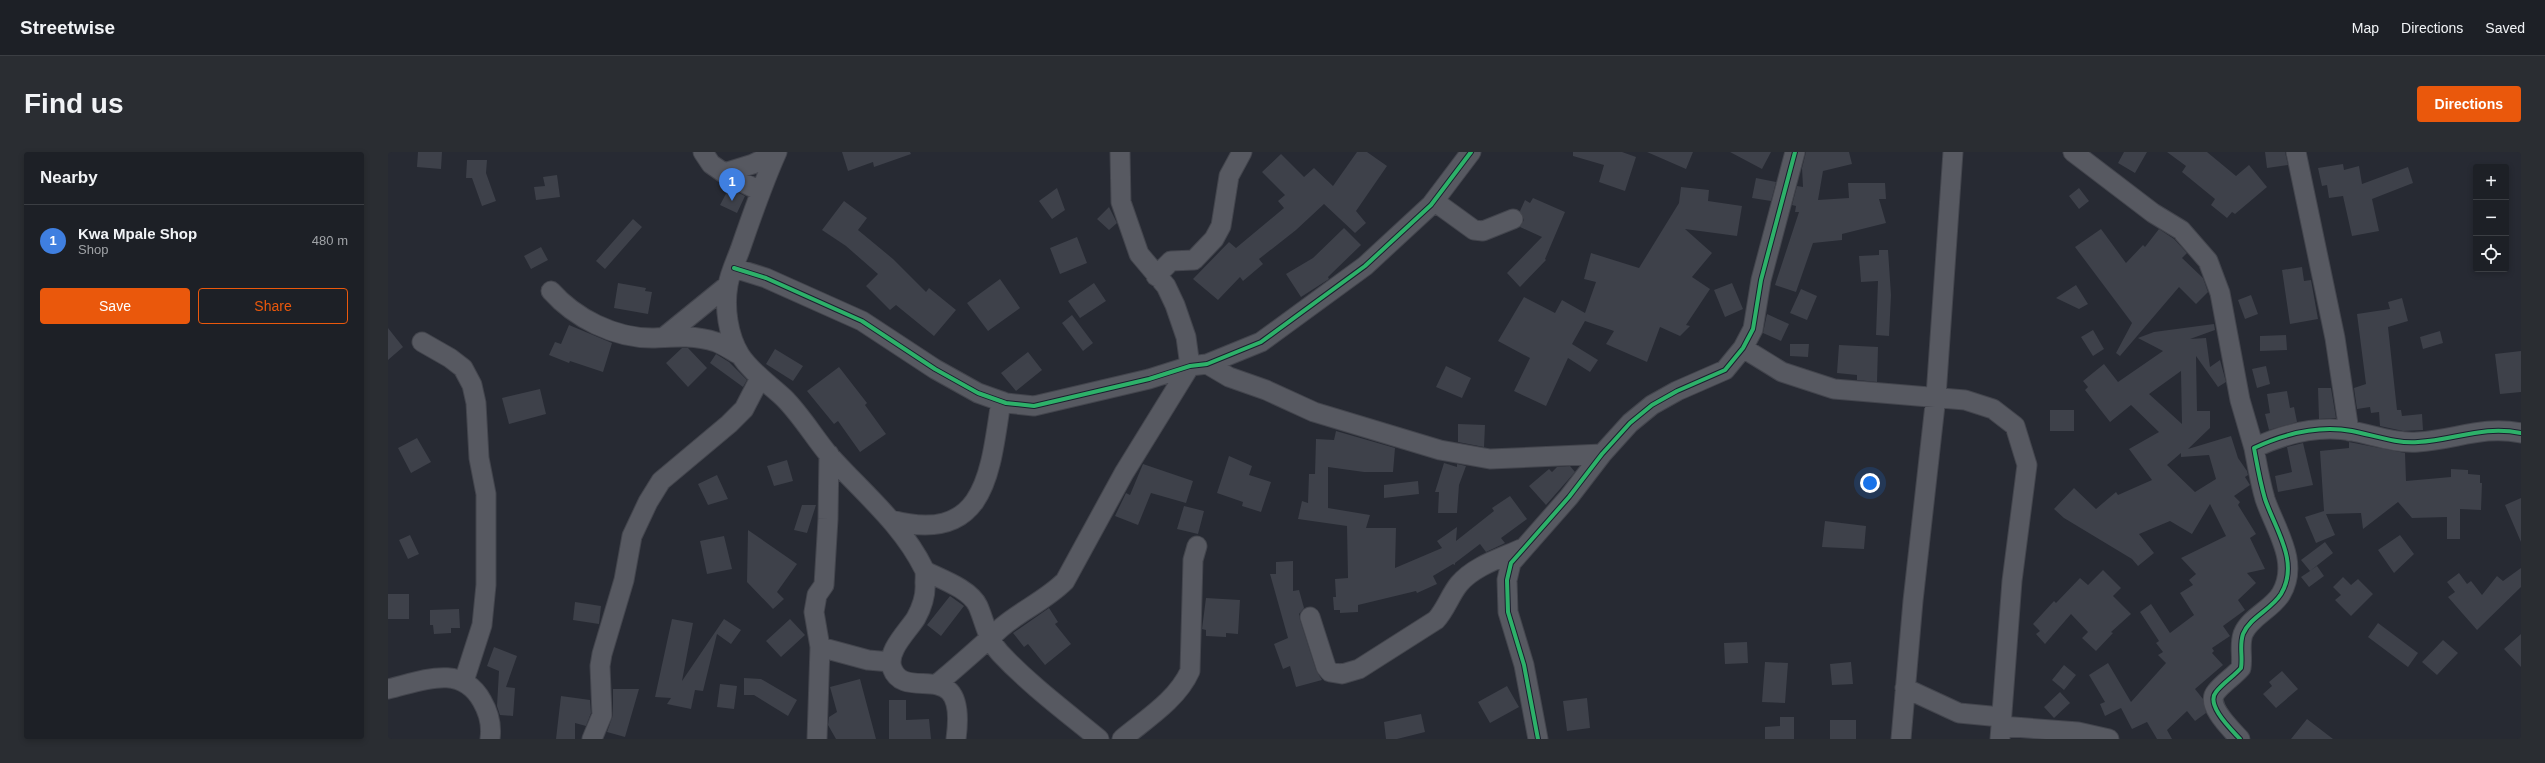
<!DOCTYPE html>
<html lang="en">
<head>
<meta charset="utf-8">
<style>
  body { margin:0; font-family:Arial,sans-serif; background:#2a2d32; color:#f1f3f6 }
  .controls { position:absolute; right:12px; top:12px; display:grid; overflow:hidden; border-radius:4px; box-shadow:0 2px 6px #0003 }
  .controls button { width:36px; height:36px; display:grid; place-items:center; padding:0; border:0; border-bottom:1px solid #3b3e43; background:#1d2026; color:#f1f3f6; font:20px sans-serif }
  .you { position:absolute; left:1482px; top:331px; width:14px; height:14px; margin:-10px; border:3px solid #fff; border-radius:50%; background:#1a73e8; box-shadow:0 0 0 6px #1a73e833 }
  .badge { display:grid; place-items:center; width:26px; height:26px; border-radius:50%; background:#ea580c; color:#fff; font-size:13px; font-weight:700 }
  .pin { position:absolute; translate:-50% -33px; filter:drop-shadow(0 1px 2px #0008) }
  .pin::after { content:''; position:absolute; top:21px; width:14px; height:12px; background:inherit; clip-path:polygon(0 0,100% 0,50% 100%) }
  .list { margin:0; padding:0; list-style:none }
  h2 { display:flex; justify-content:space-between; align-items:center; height:52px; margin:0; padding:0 16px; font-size:17px }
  h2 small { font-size:13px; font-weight:400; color:#a0a3a7 }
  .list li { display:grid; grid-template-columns:26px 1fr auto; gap:12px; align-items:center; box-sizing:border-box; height:72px; padding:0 16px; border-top:1px solid #3b3e43 }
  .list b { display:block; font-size:15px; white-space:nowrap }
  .list p { margin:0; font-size:13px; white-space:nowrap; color:#a0a3a7 }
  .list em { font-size:13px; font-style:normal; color:#a0a3a7 }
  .actions { display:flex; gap:8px; padding:12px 16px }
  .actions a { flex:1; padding:9px 0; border:1px solid #ea580c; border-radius:4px; text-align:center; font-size:14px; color:#ea580c }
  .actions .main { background:#ea580c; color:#fff }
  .icon { flex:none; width:22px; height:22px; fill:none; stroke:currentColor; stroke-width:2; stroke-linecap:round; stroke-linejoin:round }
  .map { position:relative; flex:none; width:2133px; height:587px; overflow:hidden; border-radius:4px }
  header { display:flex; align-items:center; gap:24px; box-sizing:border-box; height:56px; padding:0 20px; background:#1d2026; border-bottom:1px solid #3b3e43 }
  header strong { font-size:19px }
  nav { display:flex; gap:22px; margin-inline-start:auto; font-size:14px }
  .intro { display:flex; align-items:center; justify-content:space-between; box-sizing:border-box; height:96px; padding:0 24px }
  h1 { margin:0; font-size:28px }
  .button { padding:10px 18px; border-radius:4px; background:#ea580c; color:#fff; font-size:14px; font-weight:700 }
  main { display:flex; gap:24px; padding:0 24px }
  aside { flex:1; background:#1d2026; border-radius:4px; box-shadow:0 2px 6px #0003 }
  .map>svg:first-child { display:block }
  .building { fill:#3e414a; fill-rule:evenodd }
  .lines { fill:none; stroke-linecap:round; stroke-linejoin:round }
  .minor-casing { stroke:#43454d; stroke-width:21 }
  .minor { stroke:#575961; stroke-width:19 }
  .cycleway-casing { stroke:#1a202e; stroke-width:6 }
  .cycleway { stroke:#2db169; stroke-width:4 }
</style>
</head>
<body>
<header>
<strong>Streetwise</strong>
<nav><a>Map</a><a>Directions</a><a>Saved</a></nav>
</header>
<div class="intro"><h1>Find us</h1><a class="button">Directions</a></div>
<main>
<aside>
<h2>Nearby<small></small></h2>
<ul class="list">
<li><span class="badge" style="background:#3f7fe0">1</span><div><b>Kwa Mpale Shop</b><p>Shop</p></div><em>480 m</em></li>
</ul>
<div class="actions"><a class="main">Save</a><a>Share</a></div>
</aside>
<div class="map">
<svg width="2133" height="587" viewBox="0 0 2133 587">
  <rect width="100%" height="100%" fill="#272a33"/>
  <path class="building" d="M30,0H54L53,17L29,15Z
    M454,0H522L523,2L486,15L485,10L460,19Z
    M969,0H979L999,14L968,59L978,71L967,81L936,52L908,78L871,107L875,112L855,129L852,125L830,148L805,127L841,90L848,96L896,56L890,49L897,43L874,20L893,2L916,25L926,16L945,34Z
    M1185,0H1234L1248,5L1237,39L1211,30L1216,13L1185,4Z
    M1259,0H1305L1298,17Z
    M1342,0H1383L1374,17Z
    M1418,0H1461L1464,12L1435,19L1430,48L1461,46L1460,31H1497L1498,47H1491L1498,71L1454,82V88L1425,91L1408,140L1387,133L1411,60H1407L1408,54L1404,53L1409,34L1415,35L1414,16Z
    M1736,0H1759L1747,21L1730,11Z
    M1779,0H1819L1848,24L1861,13L1879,35L1847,62L1844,60L1839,66L1823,53L1827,47L1794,20L1798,14Z
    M1877,0H1897L1900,13L1879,16Z
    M79,8H99L98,21L108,49L94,54L84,26H78Z
    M1955,12L1956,18L1971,14L1974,32L2020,15L2025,31L1984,47L1991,79L1964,84L1955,44L1941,46L1939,33L1934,34L1930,16Z
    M169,23L172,45L148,48L146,35L157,34L155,25Z
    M1368,26L1388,30L1383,49L1364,46Z
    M1293,35L1321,38L1320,49L1354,54L1349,84L1297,77L1324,101L1304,125L1322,137L1298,173L1302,174L1292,184L1272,175L1259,210L1218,192L1226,179L1197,169L1184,192L1210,208L1202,220L1180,206L1158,254L1126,239L1142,206L1110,189L1136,145L1167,161L1174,148L1197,161L1208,130L1196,127L1203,101L1251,116L1291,51Z
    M341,36L357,44L349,61L332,53Z
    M669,36L677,58L664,67L651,49Z
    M1691,36L1701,49L1691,57L1681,44Z
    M1145,46L1177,60L1157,107L1158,108L1132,135L1119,121L1154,85L1132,75L1136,68L1132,59L1137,48L1142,51Z
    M456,49L479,66L470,78L505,107L538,140L541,136L568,158L546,184L508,153L502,158L478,134L490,122L458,94L434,78Z
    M721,55L729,71L721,78L709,67Z
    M245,67L254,75L217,117L208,109Z
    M956,76L973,93L940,125L941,127L913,145L898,122L925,106Z
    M1713,77L1738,111L1755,93L1757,95L1771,77L1786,87L1799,101L1794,106L1815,126L1820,140L1808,152L1791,135L1732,204L1728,201L1744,171L1687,95Z
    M689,85L699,111L672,122L662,96Z
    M153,95L160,108L143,117L136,104Z
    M1491,98H1500L1503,143L1501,184L1488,183L1490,129L1473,130L1471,104L1491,103Z
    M1914,115L1916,129L1923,128L1930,167L1902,172L1894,118Z
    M612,127L632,156L600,179L579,151Z
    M230,131L258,136L257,139L264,140L260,162L226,156Z
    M706,131L718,149L692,166L680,149Z
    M1344,131L1355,157L1337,165L1326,138Z
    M1688,133L1700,152L1691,157L1668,146Z
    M1413,137L1429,144L1419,168L1402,161Z
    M1863,143L1870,162L1857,167L1850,148Z
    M2014,146L2020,169L2000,175L2009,258H2013L2014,264L2034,262L2035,278L2015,279L1992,274L1991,260L1983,261L1982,255L1969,257L1966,236L1978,232L1969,162L2002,157L2000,150Z
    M1379,162L1401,172L1393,189L1375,181Z
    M684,163L705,191L695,199L674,171Z
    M1826,172L1827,178L1802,187L1818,186L1822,215L1832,208L1838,230L1830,235L1808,204L1809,259H1822V276L1800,297L1843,284L1850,306L1859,319L1860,323L1857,325L1862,333L1846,344L1852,350L1850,353L1868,382L1862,386L1877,417L1859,421L1868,431L1850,448L1857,458L1835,474L1842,484L1824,496L1826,499L1824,501L1835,513L1807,537L1815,547L1818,561L1807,569L1799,559L1779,578L1784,587H1769L1759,570L1744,577L1733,556L1717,564L1712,552L1717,550L1701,523L1720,511L1743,550L1778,511L1770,503L1775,500L1768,491L1771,489L1752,460L1763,452L1782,481L1806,463L1792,441L1805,433L1801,428L1808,422L1793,406L1838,384L1822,352L1804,382L1782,369L1751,382L1766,401L1750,414L1744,407L1676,366L1666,357L1686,336L1708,357L1728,340L1730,343L1764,328L1741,297L1771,280L1743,253L1722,270L1697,238L1700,235L1695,229L1716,212L1730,230L1775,199L1750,186L1766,180ZM1793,219L1794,272L1761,242ZM1793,301V305L1821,303L1828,327L1807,340L1779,313Z
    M181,173L224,191L215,220L182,209L181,211L161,203L167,190L173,192Z
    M0,176L15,195L0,208Z
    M1705,178L1716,197L1705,204L1693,185Z
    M2052,179L2055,191L2035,197L2032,185Z
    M1898,183L1899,198L1872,199V184Z
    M1402,192H1421L1420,205L1402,204Z
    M1451,193L1490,195L1489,230L1469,228V223L1449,221Z
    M294,196H300L319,216L300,235L278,211Z
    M387,197L415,214L405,229L378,212Z
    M2133,199V240L2112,242L2107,202Z
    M640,200L654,218L628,239L613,221Z
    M328,202L341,210L359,228L355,235L322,211Z
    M1058,214L1083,226L1074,246L1048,235Z
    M1878,214L1882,232L1869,236L1864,217Z
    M451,215L479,251L477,253L498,282L472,300L450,269L446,272L419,239Z
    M1930,236H1943L1948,266L1931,267Z
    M152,237L158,262L121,272L114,246Z
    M1899,239L1902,256L1906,255L1909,270L1881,278L1877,262L1882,261L1879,242Z
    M1662,258H1686V279H1662Z
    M1070,272L1097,273L1096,295L1070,290Z
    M948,279L1007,296L1005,320H976L940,315V356L982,363L978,376H1008L1007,416L1054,396L1049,389L1069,375L1068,389L1106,359L1104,356L1122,344L1139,367L1113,386L1117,391L1113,393L1098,400L1092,392L1067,411V413L1065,412L1045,424L1049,432L1029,441L1028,439L970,453V460L952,461V458H946L945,445H948L947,427L960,426L959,374L910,367L914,349L920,351L921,322H927L928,287L946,288Z
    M29,286L43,310L23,321L10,296Z
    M1961,290L2017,301L2018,329L2063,325V317L2080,318V322L2092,323V331H2094L2093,358L2072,357V387H2059V365L2024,366L2010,350L1975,377L1973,361L1938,362L1947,383L1928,391L1917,365L1936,359L1932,299L1961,296Z
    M1915,291L1925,333L1890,340L1887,324L1904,320L1899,295Z
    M841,304L864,314L861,323L883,330L873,360L854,354L855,350L829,341Z
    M399,308L405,329L386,334L379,314Z
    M1056,311L1069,315V312L1078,314L1071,333L1069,361H1050L1051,340H1047Z
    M755,312L805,329L798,351L763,341L750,373L727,364L738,341L742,343Z
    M1182,314L1187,320L1158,353L1141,334L1161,317L1164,320L1169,315Z
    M329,323L340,347L320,353L310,332Z
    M1030,329L1031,342L996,346V333Z
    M2133,346V390L2117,353Z
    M414,353H428L419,381L406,378Z
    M796,354L816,359L810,382L789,377Z
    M1437,369L1478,374L1476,397L1434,395Z
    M360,378L409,412L389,440L396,447L385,457L359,430Z
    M22,383L31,402L20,407L11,388Z
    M2012,383L2026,402L2006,421L1990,398Z
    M336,384L344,417L319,422L312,389Z
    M1937,390L1945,401L1922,419L1929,414L1936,424L1921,435L1913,425L1922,419L1913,408Z
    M905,409V439L911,438L916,456L911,462L912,468L928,518L934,528L908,535L902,514L895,517L886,492L900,486L882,422H888V410Z
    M2133,416V435L2089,478L2060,445L2067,440L2059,430L2071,421L2079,432L2083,429L2094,443L2109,424L2115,429Z
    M1715,418L1733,436L1725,444L1743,462L1723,480L1725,481L1708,499L1694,486L1700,480L1683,462L1657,492L1648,482L1652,479L1645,472L1666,449L1668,451L1692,426L1700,433Z
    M1955,425L1963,433L1970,427L1985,442L1963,464L1947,448L1953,443L1945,435Z
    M0,442H21V467H0Z
    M562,444L576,454L553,484L539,473Z
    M818,446L852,448L850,482L838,481V485L818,484V478L814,477Z
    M187,450L213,454L211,472L185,468Z
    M661,456L670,470L667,472L683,492L657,513L640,492L636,495L625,481Z
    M71,457L72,476H63V481L46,482L45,473H42V458Z
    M284,467L305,471L294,529L336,467L353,478L343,492L329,482L315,539L307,538L303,557L279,552L283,546L267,545Z
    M402,467L417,483L393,505L378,489Z
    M1990,471L2030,501L2020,515L1980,485Z
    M2133,482V515L2116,497Z
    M2055,488L2070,501L2049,523L2034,510Z
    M1359,490L1360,511L1337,512L1336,491Z
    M106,495L129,504L118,535L127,536L125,564L112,563L109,554L111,519L99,514Z
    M1377,510L1400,511L1397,551L1374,550Z
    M1463,510L1465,532L1444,533L1442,512Z
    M1676,513L1688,523L1676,538L1664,528Z
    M1894,519L1910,537L1888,556L1875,542L1884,534L1881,530Z
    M356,526L373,527L409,548L400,564L366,543H356Z
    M472,527L488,587H448L440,573L441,565L449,560L442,535Z
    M332,532L349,534L346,557L329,555Z
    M1119,534L1131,555L1102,571L1090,550Z
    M225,537H251L237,585L219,580L225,563Z
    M1672,540L1682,551L1666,566L1656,555Z
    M173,544L202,548L203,561L198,574L187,571V587H168Z
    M1199,546L1202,576L1179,579L1175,549Z
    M501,548H518V568L541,567L543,587H501Z
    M1033,562L1037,580L1009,587H998L996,570Z
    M1392,565H1406V587H1377V575L1392,574Z
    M1919,567L1945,587H1903Z
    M1442,568H1468V587H1442Z"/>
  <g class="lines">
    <g class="minor-casing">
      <path id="minor" d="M315,0L323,12L336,21L365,12L388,1
        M389,0C375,31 364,63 353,95C349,107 342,120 340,133C336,155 340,184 352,203C363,220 381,232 396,246C413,263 426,285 441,303C474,340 514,372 536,417C538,421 537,426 537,431C538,443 534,455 528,466C520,479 498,499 504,516C517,553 580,499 568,587
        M1685,0L1765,61L1793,78L1820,109L1832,141L1852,248L1866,296
        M1908,0L1947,186L1961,279
        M336,21L372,39
        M1046,49L1086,78L1095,79L1125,67
        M346,116L378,126L474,169L547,217L590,241L618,251L646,254L761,227L802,214L819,212L873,190L977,114L1043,53L1083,0
        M768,124L783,109L806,108L826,87L833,74L841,24L854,0
        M163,139C187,166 226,186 264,186C285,185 306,183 328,190C336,193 344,199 352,203
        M276,185L340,133
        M34,190L62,206L75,216L84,233L88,251L91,306L98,342V433L94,473L76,529
        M1355,196L1394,220L1446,237L1577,248L1605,257L1627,274L1639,313L1624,429L1612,587
        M819,212L841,225L878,238L926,260L1052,298L1102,307L1214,302
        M503,368C598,393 602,321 613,249
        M537,419C553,427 582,437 590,454C597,470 599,487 612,501C642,533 677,559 711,587
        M922,465L938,515L942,520L954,522L971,517L1048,468C1058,457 1062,443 1071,432C1086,414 1113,406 1133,397
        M432,495L480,508L503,510
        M549,532C572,513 593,494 614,475C634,458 658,448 677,429L736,321L802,214L798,185L787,153L778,134L751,102L733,50L732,0
        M1517,536L1571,561L1613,565
        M0,537C34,529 73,511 94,549C101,561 104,573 102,587
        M1613,574L1690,580L1721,587
        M204,587L214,563L212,514L214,502L236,428L244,384L260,350L273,329L341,272L356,257L372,226
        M429,587L432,495L426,460L429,443L436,433L440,367L441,302
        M734,587C758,567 789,548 802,519L805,408L809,394
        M1150,587L1136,513L1120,460L1119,428L1123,411L1181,345L1214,302L1242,271L1264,253L1289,239L1337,218L1355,196L1365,177L1373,128L1407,0
        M1513,587L1525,449L1548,244L1565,0
        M1852,587C1844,578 1817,553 1828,540C1835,531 1845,525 1853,516C1855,504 1851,494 1855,482C1862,465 1883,458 1893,442C1912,410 1887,377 1877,347C1872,330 1869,312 1866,296C1896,282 1930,273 1964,279C1985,283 2009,292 2030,290C2067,288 2095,273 2133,281"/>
    </g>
    <use href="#minor" class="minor"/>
    <g class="cycleway-casing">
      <path id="cycleway" d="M346,116L378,126L474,169L547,217L590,241L618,251L646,254L761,227L802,214L819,212L873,190L977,114L1043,53L1083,0
        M1150,587L1136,513L1120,460L1119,428L1123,411L1181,345L1214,302L1242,271L1264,253L1289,239L1337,218L1355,196L1365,177L1373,128L1407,0
        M1852,587C1844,578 1817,553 1828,540C1835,531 1845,525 1853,516C1855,504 1851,494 1855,482C1862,465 1883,458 1893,442C1912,410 1887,377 1877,347C1872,330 1869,312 1866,296C1896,282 1930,273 1964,279C1985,283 2009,292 2030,290C2067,288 2095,273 2133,281"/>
    </g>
    <use href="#cycleway" class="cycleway"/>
  </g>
</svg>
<div class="controls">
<button>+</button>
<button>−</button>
<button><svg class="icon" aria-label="locate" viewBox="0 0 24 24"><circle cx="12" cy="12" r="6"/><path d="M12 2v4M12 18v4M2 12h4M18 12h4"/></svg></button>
</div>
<div class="you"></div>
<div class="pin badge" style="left:344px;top:49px;background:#3f7fe0">1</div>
</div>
</main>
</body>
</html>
